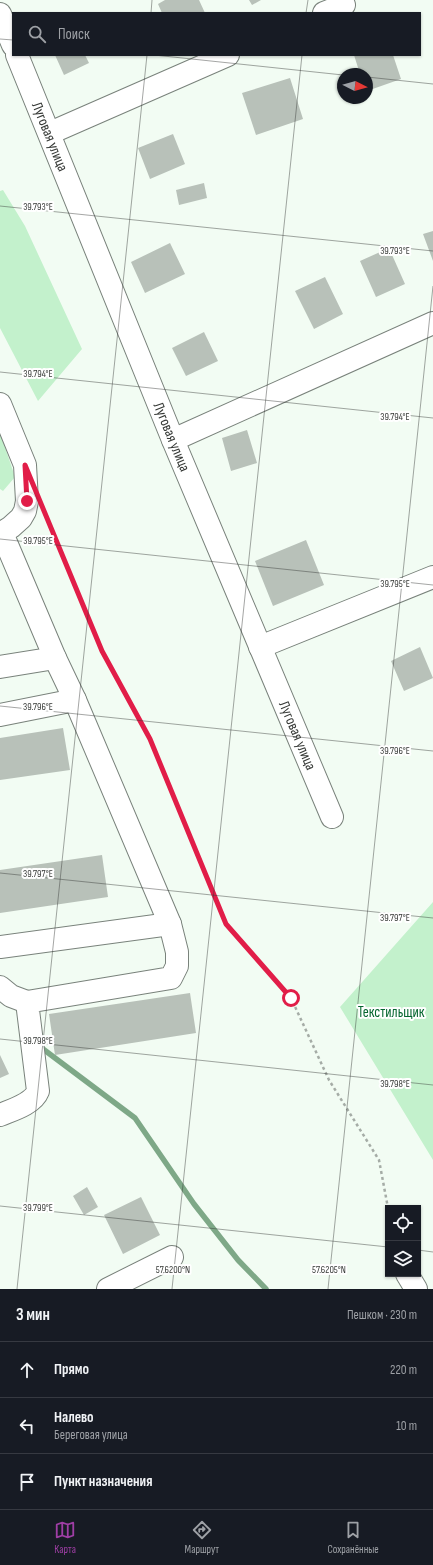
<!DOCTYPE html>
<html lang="ru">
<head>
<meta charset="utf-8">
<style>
  body { margin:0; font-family:"Sofia Sans Condensed",sans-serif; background:#20242c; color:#f1f3f6 }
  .controls { position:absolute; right:12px; bottom:12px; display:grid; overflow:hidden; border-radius:0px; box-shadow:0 1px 3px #0004 }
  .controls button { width:36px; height:36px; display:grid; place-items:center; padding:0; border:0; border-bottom:1px solid #363941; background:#171b24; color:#f1f3f6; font:20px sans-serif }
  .compass { position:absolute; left:337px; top:68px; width:36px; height:36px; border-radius:50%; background:#171b24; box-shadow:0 1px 3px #0004; rotate:96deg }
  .stop { position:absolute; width:12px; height:12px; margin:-9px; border:3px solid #e11d48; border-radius:50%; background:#fff }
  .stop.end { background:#e11d48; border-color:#fff; box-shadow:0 1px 4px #0008 }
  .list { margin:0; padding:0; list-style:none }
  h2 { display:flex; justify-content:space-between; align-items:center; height:52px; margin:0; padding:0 16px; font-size:17px }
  h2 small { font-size:13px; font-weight:400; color:#9ea1a6 }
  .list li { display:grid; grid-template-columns:26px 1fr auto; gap:12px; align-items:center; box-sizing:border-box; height:56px; padding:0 16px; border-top:1px solid #363941 }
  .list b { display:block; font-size:15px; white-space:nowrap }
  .list p { margin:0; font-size:13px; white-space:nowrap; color:#9ea1a6 }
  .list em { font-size:13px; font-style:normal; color:#9ea1a6 }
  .icon { flex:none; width:22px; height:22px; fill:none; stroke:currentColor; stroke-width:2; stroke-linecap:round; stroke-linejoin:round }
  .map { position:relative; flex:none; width:433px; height:1289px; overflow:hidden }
  .search { position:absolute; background:#171b24; box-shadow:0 1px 3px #0004; left:12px; right:12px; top:12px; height:44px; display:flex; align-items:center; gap:10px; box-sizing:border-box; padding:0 14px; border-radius:0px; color:#9ea1a6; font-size:15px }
  .sheet { height:220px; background:#171b24 }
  nav { display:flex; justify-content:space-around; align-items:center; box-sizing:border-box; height:56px; border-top:1px solid #363941; background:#171b24; font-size:11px; color:#9ea1a6 }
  nav a { display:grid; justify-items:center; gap:2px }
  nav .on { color:#9f3ea5 }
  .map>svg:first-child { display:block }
  .green { fill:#c3f1cc }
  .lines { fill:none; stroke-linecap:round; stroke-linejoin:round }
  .stream { stroke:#7ea887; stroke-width:5.5 }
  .building { fill:#b8c1b9 }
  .minor-casing { stroke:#79827b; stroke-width:24 }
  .path { stroke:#a5aca6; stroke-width:2.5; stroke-dasharray:3 3; stroke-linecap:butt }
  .minor { stroke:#fff; stroke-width:22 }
  .route { stroke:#e11d48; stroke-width:5 }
  .ticks { fill:none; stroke:#373a37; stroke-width:1; stroke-opacity:0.45 }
  .labels { text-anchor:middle; stroke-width:4; stroke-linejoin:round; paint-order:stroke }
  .street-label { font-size:15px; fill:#373a37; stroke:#fff }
  .park-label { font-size:15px; fill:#05662f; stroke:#fff }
  .ticks-label { font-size:10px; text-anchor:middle; fill:#373a37; stroke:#fff; stroke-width:4; stroke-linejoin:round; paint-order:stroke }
</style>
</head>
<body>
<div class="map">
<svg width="433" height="1289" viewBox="0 0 433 1289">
  <rect width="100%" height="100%" fill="#f2fcf3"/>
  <path class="green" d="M3,190L25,226L82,349L38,401L0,328V191Z
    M0,432L15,477L3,491L0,489Z
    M433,902V1160L340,1007Z"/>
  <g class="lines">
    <path class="stream" d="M39,1046L135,1118L194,1204L238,1260L266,1289"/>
  </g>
  <path class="building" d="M165,0H199L205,13H162L158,4Z
    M249,0H261L252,5Z
    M55,55H85L89,63L64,75Z
    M354,55H393L401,79L367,91V74H360Z
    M290,78L303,119L256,135L242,93Z
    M173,134L185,164L150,179L138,148Z
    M204,183L207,198L179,205L176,190Z
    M433,231V261L423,234Z
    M170,243L185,274L145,293L131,262Z
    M389,248L405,284L376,297L360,261Z
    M325,277L343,314L314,329L295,291Z
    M204,332L218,361L186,376L172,348Z
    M247,430L257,463L231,471L222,438Z
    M306,540L324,585L273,606L255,561Z
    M420,647L433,678L404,691L391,661Z
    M63,728L70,770L0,780V738Z
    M102,855L108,897L0,913V870Z
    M190,993L196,1033L55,1055L49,1014Z
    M0,1055L9,1074L0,1078Z
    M87,1187L98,1207L84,1215L73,1196Z
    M141,1197L160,1235L123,1254L104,1215Z"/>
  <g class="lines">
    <g class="minor-casing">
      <g id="minor">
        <path d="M324,13L344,5"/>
        <path d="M0,14L13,45"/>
        <path id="s1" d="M17,55L173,440L332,817"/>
        <path d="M50,133L228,55"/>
        <path d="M0,404L25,465L27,501L25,511L21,518L11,527L0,534"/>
        <path d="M173,440L433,323"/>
        <path d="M260,647L433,577"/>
        <path d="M0,667L55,658"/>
        <path d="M0,715L75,700"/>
        <path d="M0,947L170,924"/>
        <path d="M0,987L11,996L27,1002"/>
        <path d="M0,1115C12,1110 33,1104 38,1091L27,1002L171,978L177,966V952L170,924L75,700L55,658L2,533"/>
        <path d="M407,1274L416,1289"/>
        <path d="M108,1289L172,1257"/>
      </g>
    </g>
    <path class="path" d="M45,513L102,651L150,739L226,924L291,998L329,1080L379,1160L388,1208"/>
    <use href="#minor" class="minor"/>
  </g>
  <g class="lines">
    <path class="route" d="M27,501L25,465L102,651L150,739L226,924L291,998"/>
  </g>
  <path class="ticks" d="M151,13L152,0M306,13L308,0M0,39L13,40M154,55L343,75M367,77L433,84M0,206L433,251M0,372L433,418M0,539L433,585M0,706L433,751M0,873L433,918M0,1039L433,1085M0,1206L388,1247M418,1250L433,1252M17,1289L147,55M172,1289L302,55M328,1289L433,286"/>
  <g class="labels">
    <g class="street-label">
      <text dy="5" stroke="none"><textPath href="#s1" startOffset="88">Луговая улица</textPath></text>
      <text dy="5" stroke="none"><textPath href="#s1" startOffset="412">Луговая улица</textPath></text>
      <text dy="5" stroke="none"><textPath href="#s1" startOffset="736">Луговая улица</textPath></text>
    </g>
    <g class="park-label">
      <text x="391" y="1017">Текстильщик</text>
    </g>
  </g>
  <g class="ticks-label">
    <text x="38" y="210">39.793°E</text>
    <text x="395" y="254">39.793°E</text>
    <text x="38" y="377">39.794°E</text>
    <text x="395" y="420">39.794°E</text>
    <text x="38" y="544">39.795°E</text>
    <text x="395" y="587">39.795°E</text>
    <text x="38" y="710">39.796°E</text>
    <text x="395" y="754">39.796°E</text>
    <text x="38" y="877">39.797°E</text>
    <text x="395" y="921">39.797°E</text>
    <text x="38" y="1044">39.798°E</text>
    <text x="395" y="1087">39.798°E</text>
    <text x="38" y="1211">39.799°E</text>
    <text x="173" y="1273">57.6200°N</text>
    <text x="329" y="1273">57.6205°N</text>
  </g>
</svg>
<div class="controls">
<button><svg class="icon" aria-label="locate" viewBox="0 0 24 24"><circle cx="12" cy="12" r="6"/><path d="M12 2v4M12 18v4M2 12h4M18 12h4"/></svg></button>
<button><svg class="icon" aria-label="layers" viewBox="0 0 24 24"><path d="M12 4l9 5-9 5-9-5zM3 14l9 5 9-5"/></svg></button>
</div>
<svg class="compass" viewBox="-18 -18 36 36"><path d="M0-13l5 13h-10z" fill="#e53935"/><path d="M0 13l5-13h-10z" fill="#9ea1a6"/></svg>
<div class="stop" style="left:291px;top:998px"></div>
<div class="stop end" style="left:27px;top:501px"></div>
<div class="search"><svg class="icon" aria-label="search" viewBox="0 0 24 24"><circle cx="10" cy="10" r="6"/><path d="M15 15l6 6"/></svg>Поиск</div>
</div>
<section class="sheet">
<h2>3 мин<small>Пешком · 230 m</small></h2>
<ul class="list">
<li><svg class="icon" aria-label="ahead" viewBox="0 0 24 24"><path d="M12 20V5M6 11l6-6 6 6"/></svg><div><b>Прямо</b></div><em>220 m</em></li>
<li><svg class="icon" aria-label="left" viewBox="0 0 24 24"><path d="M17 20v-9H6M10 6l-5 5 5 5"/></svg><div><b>Налево</b><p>Береговая улица</p></div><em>10 m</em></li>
<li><svg class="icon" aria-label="arrive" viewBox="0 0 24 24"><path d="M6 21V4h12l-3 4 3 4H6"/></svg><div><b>Пункт назначения</b></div></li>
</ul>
</section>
<nav>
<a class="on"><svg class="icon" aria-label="map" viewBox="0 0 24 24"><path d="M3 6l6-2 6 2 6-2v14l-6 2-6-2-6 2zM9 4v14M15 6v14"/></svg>Карта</a>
<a><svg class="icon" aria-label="directions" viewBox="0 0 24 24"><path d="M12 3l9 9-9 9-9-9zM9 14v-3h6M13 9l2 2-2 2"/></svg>Маршрут</a>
<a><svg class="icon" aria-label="saved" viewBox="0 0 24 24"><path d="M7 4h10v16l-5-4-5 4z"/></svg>Сохранённые</a>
</nav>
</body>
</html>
